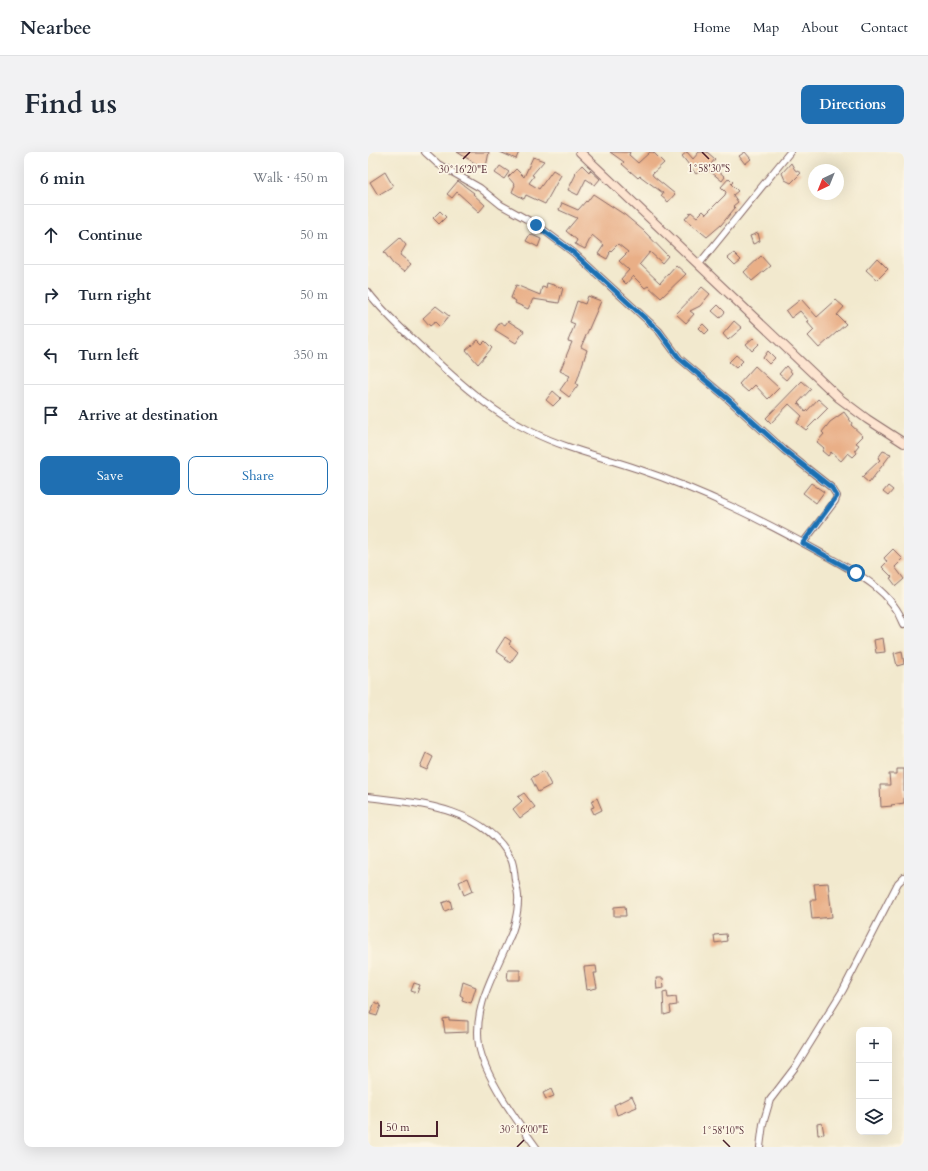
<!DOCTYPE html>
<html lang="en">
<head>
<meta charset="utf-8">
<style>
  body { margin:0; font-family:Cardo,serif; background:#f2f2f3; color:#1f2937 }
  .controls { position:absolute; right:12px; bottom:12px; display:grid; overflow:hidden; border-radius:8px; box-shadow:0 4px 16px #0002 }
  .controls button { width:36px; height:36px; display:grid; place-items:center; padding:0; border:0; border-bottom:1px solid #e0e1e3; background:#fff; color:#1f2937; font:20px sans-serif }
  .compass { position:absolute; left:440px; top:12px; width:36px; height:36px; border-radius:50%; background:#fff; box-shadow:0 4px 16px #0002; rotate:223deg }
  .scale { position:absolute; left:12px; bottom:10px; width:58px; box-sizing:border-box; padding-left:4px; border:2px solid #4a1f2b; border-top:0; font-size:11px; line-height:14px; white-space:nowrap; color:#4a1f2b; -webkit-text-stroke:3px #fcf5e5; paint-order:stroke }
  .stop { position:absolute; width:12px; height:12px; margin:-9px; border:3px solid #1f6fb2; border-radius:50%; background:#fff }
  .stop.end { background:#1f6fb2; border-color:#fff; box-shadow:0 1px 4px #0008 }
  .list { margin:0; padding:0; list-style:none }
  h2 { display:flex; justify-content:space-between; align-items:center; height:52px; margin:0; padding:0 16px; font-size:17px }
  h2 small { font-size:13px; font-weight:400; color:#747a83 }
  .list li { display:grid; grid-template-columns:26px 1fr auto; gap:12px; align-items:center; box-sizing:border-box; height:60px; padding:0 16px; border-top:1px solid #e0e1e3 }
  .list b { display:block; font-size:15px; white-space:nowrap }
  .list em { font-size:13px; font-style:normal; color:#747a83 }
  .actions { display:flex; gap:8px; padding:12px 16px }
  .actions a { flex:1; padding:9px 0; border:1px solid #1f6fb2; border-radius:8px; text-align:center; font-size:14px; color:#1f6fb2 }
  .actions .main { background:#1f6fb2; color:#fff }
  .icon { flex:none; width:22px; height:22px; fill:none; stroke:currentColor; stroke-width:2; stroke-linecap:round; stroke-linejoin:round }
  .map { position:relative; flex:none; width:536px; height:995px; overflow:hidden; border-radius:8px }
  header { display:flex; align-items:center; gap:24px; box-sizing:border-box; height:56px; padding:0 20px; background:#fff; border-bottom:1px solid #e0e1e3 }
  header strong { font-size:19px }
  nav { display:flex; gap:22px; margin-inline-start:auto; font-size:14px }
  .intro { display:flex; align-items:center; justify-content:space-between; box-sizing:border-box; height:96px; padding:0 24px }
  h1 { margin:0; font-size:28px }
  .button { padding:10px 18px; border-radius:8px; background:#1f6fb2; color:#fff; font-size:14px; font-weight:700 }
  main { display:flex; gap:24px; padding:0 24px }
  aside { flex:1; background:#fff; border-radius:8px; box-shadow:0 4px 16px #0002 }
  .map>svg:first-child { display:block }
  .building { fill:#e9af87 }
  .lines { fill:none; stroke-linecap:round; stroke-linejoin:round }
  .minor-casing { stroke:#856664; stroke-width:8 }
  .secondary-casing { stroke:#856664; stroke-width:10 }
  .minor { stroke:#fff; stroke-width:6 }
  .secondary { stroke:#fde4d0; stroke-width:8 }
  .route { stroke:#1f6fb2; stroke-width:5 }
  .ticks { fill:none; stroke:#4a1f2b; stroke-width:1.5 }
  .ticks-label { font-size:10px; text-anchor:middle; fill:#4a1f2b; stroke:#fcf5e5; stroke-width:3.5; stroke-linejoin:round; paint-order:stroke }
</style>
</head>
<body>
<header>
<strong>Nearbee</strong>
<nav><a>Home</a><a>Map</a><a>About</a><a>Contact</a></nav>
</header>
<div class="intro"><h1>Find us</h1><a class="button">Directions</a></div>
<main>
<aside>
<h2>6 min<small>Walk · 450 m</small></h2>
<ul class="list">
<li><svg class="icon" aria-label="ahead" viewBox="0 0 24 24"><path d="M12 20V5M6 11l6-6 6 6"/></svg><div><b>Continue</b></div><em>50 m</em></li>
<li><svg class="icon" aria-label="right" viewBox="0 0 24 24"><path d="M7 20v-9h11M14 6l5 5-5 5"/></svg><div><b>Turn right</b></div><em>50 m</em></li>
<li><svg class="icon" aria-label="left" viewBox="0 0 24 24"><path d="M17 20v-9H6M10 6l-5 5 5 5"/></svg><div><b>Turn left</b></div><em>350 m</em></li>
<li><svg class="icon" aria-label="arrive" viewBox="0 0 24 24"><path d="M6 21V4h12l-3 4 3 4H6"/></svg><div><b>Arrive at destination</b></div></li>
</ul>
<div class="actions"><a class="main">Save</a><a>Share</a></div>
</aside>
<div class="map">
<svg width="536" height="995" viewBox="0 0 536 995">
  <rect width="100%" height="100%" fill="#fcf5e5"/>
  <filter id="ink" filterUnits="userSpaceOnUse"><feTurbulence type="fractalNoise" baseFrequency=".025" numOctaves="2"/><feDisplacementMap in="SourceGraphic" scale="8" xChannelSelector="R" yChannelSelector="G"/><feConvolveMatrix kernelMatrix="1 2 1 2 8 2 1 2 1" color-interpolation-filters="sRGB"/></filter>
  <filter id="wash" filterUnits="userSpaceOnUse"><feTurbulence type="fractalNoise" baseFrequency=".012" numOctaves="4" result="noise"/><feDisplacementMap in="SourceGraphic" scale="16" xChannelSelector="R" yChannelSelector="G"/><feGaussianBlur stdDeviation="0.9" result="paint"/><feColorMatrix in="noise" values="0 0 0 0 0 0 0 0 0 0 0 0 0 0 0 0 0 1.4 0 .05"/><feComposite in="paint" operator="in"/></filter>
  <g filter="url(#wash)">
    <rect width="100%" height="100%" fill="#f2e9ce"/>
    <g id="blocks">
      <path class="building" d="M89,0H121L118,15L116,14L115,16Z
        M132,0H151L148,7Z
        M242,0H262L261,3L270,11L282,0H285L296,11L284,22L285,24L307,42L300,50L293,44L295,41L272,24L270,26L254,12L256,10Z
        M319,0L325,7L331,0H339L347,7L343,12L357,25L354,29L337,15L328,22L314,4Z
        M377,0L383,7L377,12L371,4Z
        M165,5L176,9L164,23L166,24L161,31L171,37L185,18L193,23L177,52L158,43L156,47L144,40L147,33L140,25L148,17L156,25Z
        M423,11L427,18L433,21L423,31L417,28L414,21Z
        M214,13L221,20L222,18L232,27L227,33L218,27L210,43L200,38L208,22L207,21Z
        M132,14L141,20L136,27L127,21Z
        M17,20L25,34L10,43L2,30Z
        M361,26L365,30L363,32L370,39L365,43L370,50L365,54L367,56L353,73L339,85L317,67L323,60L329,65L335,59L338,62L357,43L358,40L353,35Z
        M90,29L106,41L105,42L117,53L111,60L89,40L84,46L79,42Z
        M225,42L257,63L276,79L300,104L294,111L282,100L272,112L292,131L308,113L318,122L293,146L280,134L277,136L265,124L258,132L253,127L261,118L251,109L260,100L250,92L241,101H242L239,107L230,102L236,93L224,83L217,97L207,92L209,88L198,79L209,66L191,58L194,51L210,58L218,49L219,50Z
        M72,59L78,65L71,72L65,66Z
        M390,81L392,89L385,92L382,84Z
        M162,82L173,87L170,95L158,89Z
        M32,86L38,93L32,103L43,112L36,120L25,112L16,100Z
        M366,101L373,108L367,113L360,106Z
        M393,104L402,114L384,129L376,120Z
        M509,106L520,117L509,128L498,118Z
        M179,131L195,136L191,151L165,147L160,157L147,151L148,149L143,146L148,133L172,143L174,135L178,136Z
        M334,135L342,142L332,154L322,159L326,162L318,171L308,162Z
        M220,144L233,149L213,195L219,198L208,232L210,233L201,245L192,238L202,224L192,219L204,190L200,189L207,172L202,170L209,149L217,152Z
        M433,147L449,165L468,148L476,155L469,163L478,172L451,196L440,184L446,178L439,170L441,169L432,159L423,166L418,159Z
        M350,153L357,160L352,166L344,159Z
        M68,154L81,164L72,175L67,170L62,174L55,166Z
        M140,169L156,179L148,191L127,178L132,170L137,173Z
        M366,169L374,176L360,188L355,182Z
        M335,172L341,178L337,182L331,176Z
        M385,186L391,192L384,199L378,192Z
        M110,188L114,192L117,189L124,196L110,212L98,198Z
        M400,199L407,206L401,212L395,206Z
        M368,203L375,209L368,216L361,210Z
        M387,214L411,236L400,247L387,233L380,240L371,232Z
        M418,214L424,221L418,228L411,222Z
        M434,229L443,237L430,251L438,260L450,247L460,256L438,278L429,271L434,264L421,252L403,271L398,266Z
        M185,239L193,246L185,254L178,248Z
        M476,260L484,271L483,273L495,284L488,291L491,293L487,298L489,301L485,305L480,301L473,309L463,300L460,304L454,299L456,296L449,290L456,282L454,280L462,270Z
        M515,299L523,302L501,331L494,325L512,308L510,306Z
        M443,331L456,340L448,351L435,341Z
        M520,334L525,338L520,344L515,340Z
        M525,397L535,407L527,415L536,427L528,434L522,426L524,425L514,415L519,410L516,406Z
        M137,485L143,489L141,492L150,500L142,511L137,507L138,506L128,499Z
        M515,486L517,500L508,501L506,488Z
        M534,499L536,512L529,514L526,501Z
        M58,601L65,605L59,618L52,615Z
        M529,617H536V651L523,653L524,654L513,655L512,633H522L521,622H529Z
        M176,619L183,633L170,640L163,626Z
        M156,641L167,655L152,666L145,657L154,649L150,645Z
        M229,646L234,658L226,662L223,656L226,655L223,649Z
        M100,726L105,739L96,743L91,730Z
        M460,731L464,765L444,767L442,748H448L446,732Z
        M82,748L84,756L77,759L74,751Z
        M257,754L258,764H246V755Z
        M358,782L359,789L347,791L346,783Z
        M228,814L229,821H226L229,836L219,838L216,815Z
        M140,818H152V828H139Z
        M288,826H295L296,836L289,837Z
        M95,830L108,835L103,851L94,848L95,845L92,843Z
        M46,831L52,833L49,841L43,839Z
        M299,839L300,846L308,845L309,853L302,854L303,861L296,863L295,840Z
        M7,850L13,853L9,864L2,862Z
        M81,866V868L100,869V880L77,881L75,867Z
        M183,937L186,944L178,947L175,941Z
        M264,944L269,955L249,963L246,953Z
        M454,971L456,982L450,983L449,972Z"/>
    </g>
  </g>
  <g filter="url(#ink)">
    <use href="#blocks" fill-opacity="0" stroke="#856664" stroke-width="1"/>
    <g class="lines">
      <g class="minor-casing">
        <path id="minor" d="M57,0L70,12L112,36L133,53L169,73L206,101L291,179L311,206L360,247L416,298L464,336L469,344L467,349L435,391
          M331,112L422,0
          M0,140C16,161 35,178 54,196C87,227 123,260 164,280C198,297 235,305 270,317C336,339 394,368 455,402C485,419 523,437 536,472
          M0,645C51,651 117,656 143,707C146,713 146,721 147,728C148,734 151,742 150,749C150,760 146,777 141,787C127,821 105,854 111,893C116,924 149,969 168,995
          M392,995L395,972L402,948L428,914L475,838L530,731L536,725"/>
      </g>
      <g class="secondary-casing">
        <path id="secondary" d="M212,0L471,246L499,267L536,291"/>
      </g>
      <use href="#minor" class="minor"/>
      <use href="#secondary" class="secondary"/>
    </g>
  </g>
  <g class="lines" filter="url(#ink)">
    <path class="route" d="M168,73L206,101L291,179L311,206L360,247L416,298L464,336L469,344L435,391L488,421"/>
  </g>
  <path class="ticks" d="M334,0L341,7M95,7L102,0M355,988L362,995M149,995L156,988"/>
  <g class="ticks-label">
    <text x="341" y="20">1°58'30"S</text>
    <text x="95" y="21">30°16'20"E</text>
    <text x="156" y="981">30°16'00"E</text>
    <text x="355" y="982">1°58'10"S</text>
  </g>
</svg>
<div class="controls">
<button>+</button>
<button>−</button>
<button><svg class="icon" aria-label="layers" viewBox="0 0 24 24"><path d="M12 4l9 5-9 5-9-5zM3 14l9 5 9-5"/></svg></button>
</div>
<svg class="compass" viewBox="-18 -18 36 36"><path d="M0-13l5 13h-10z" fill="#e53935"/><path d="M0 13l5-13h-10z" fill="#747a83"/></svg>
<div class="scale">50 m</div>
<div class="stop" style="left:488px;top:421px"></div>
<div class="stop end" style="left:168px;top:73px"></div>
</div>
</main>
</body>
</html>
